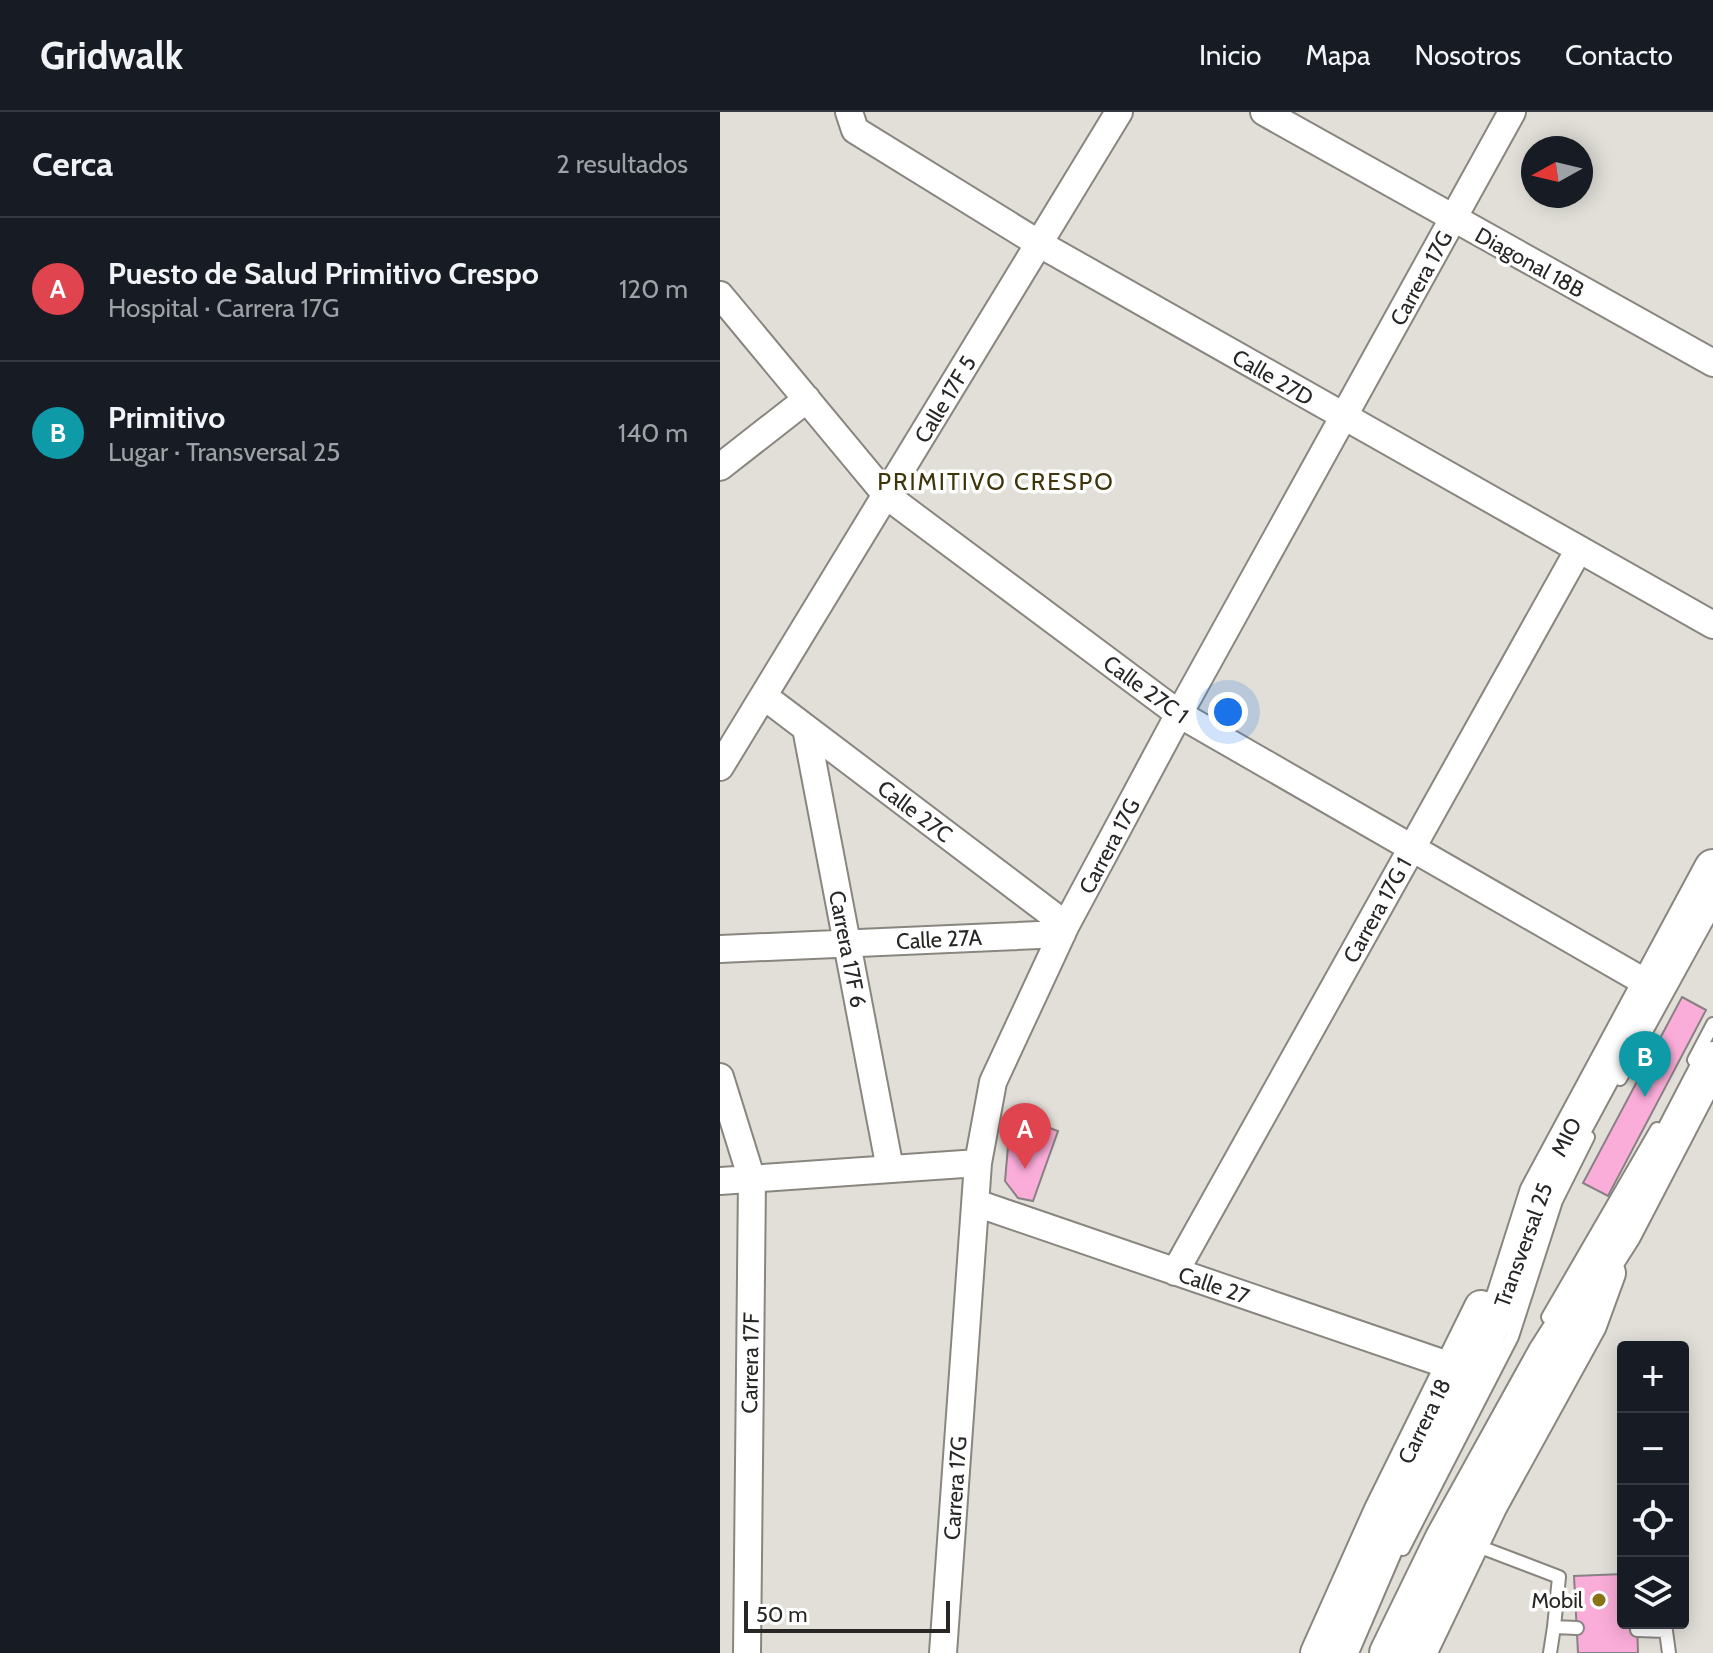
<!DOCTYPE html>
<html lang="es">
<head>
<meta charset="utf-8">
<style>
  body { margin:0; font-family:Cabin,sans-serif; background:#20242c; color:#f1f3f6 }
  .controls { position:absolute; right:24px; bottom:24px; display:grid; overflow:hidden; border-radius:8px; box-shadow:0 4px 20px #0003 }
  .controls button { width:72px; height:72px; display:grid; place-items:center; padding:0; border:0; border-bottom:2px solid #363941; background:#171b24; color:#f1f3f6; font:40px sans-serif }
  .compass { position:absolute; left:801px; top:24px; width:72px; height:72px; border-radius:50%; background:#171b24; box-shadow:0 4px 20px #0003; rotate:262deg }
  .scale { position:absolute; left:24px; bottom:20px; width:206px; box-sizing:border-box; padding-left:8px; border:4px solid #282725; border-top:0; font-size:22px; line-height:28px; white-space:nowrap; color:#282725; -webkit-text-stroke:6px #fff; paint-order:stroke }
  .you { position:absolute; left:508px; top:600px; width:28px; height:28px; margin:-20px; border:6px solid #fff; border-radius:50%; background:#1a73e8; box-shadow:0 0 0 12px #1a73e833 }
  .badge { display:grid; place-items:center; width:52px; height:52px; border-radius:50%; background:#d93025; color:#fff; font-size:26px; font-weight:700 }
  .pin { position:absolute; translate:-50% -66px; filter:drop-shadow(0 2px 4px #0008) }
  .pin::after { content:''; position:absolute; top:42px; width:28px; height:24px; background:inherit; clip-path:polygon(0 0,100% 0,50% 100%) }
  .list { margin:0; padding:0; list-style:none }
  h2 { display:flex; justify-content:space-between; align-items:center; height:104px; margin:0; padding:0 32px; font-size:34px }
  h2 small { font-size:26px; font-weight:400; color:#9ea1a6 }
  .list li { display:grid; grid-template-columns:52px 1fr auto; gap:24px; align-items:center; box-sizing:border-box; height:144px; padding:0 32px; border-top:2px solid #363941 }
  .list b { display:block; font-size:30px; white-space:nowrap }
  .list p { margin:0; font-size:26px; white-space:nowrap; color:#9ea1a6 }
  .list em { font-size:26px; font-style:normal; color:#9ea1a6 }
  .icon { flex:none; width:44px; height:44px; fill:none; stroke:currentColor; stroke-width:2; stroke-linecap:round; stroke-linejoin:round }
  .map { position:relative; flex:none; width:993px; height:1541px; overflow:hidden }
  header { display:flex; align-items:center; gap:48px; box-sizing:border-box; height:112px; padding:0 40px; background:#171b24; border-bottom:2px solid #363941 }
  header strong { font-size:38px }
  nav { display:flex; gap:44px; margin-inline-start:auto; font-size:28px }
  main { display:flex }
  aside { flex:1; background:#171b24 }
  .map>svg:first-child { display:block }
  .building { fill:#fbadd9; stroke:#888184; stroke-width:2 }
  .lines { fill:none; stroke-linecap:round; stroke-linejoin:round }
  .service-casing { stroke:#898680; stroke-width:16 }
  .minor-casing { stroke:#898680; stroke-width:30 }
  .tertiary-casing { stroke:#898680; stroke-width:36 }
  .secondary-casing { stroke:#898680; stroke-width:40 }
  .service { stroke:#fff; stroke-width:12 }
  .minor { stroke:#fff; stroke-width:26 }
  .tertiary { stroke:#fff; stroke-width:32 }
  .secondary { stroke:#fff; stroke-width:36 }
  .poi-dot { fill:#897417; stroke:#fff; stroke-width:3 }
  .labels { text-anchor:middle; stroke-width:7; stroke-linejoin:round; paint-order:stroke }
  .street-label { font-size:22px; fill:#282725; stroke:#fff }
  .poi-label { font-size:22px; fill:#282725; stroke:#fff; text-anchor:end }
  .neighbourhood-label { font-size:24px; letter-spacing:2px; fill:#3f350b; stroke:#fff }
</style>
</head>
<body>
<header>
<strong>Gridwalk</strong>
<nav><a>Inicio</a><a>Mapa</a><a>Nosotros</a><a>Contacto</a></nav>
</header>
<main>
<aside>
<h2>Cerca<small>2 resultados</small></h2>
<ul class="list">
<li><span class="badge" style="background:#e0444e">A</span><div><b>Puesto de Salud Primitivo Crespo</b><p>Hospital · Carrera 17G</p></div><em>120 m</em></li>
<li><span class="badge" style="background:#0f9aa8">B</span><div><b>Primitivo</b><p>Lugar · Transversal 25</p></div><em>140 m</em></li>
</ul>
</aside>
<div class="map">
<svg width="993" height="1541" viewBox="0 0 993 1541">
  <rect width="100%" height="100%" fill="#e1dfd8"/>
  <path class="building" d="M962,885L986,898L888,1084L863,1071Z
    M291,1001L338,1019L313,1089L298,1086L285,1069Z
    M903,1462V1511H917L918,1541H858L854,1464Z"/>
  <g class="lines">
    <g class="service-casing">
      <path id="service" d="M974,948L993,912
        M900,967L993,798
        M828,1205L937,1017
        M755,1433L839,1465L834,1515
        M683,1437L792,1225L836,1089L868,1025
        M917,1518L946,1519L949,1541
        M830,1541L834,1515L857,1516"/>
    </g>
    <g class="minor-casing">
      <path id="minor" d="M129,0L135,18L318,131L993,513
        M544,0L993,251
        M0,183L167,384L459,602L930,873
        M0,355L87,287
        M45,585L346,813
        M86,616L170,1057
        M0,655L399,0
        M0,837L342,822
        M0,965L32,1068L27,1541
        M0,1069L258,1051
        M256,1091L731,1254
        M455,1160L859,437
        M223,1541L258,1051L273,970L346,813L459,602L792,0"/>
    </g>
    <g class="tertiary-casing">
      <path id="tertiary" d="M597,1541L660,1400L761,1195
        M700,1541L771,1393L870,1213L889,1161"/>
    </g>
    <g class="secondary-casing">
      <path id="secondary" d="M619,1541L677,1406L785,1185L818,1081L993,756
        M668,1541L724,1426L826,1242L903,1121L993,948"/>
    </g>
    <use href="#service" class="service"/>
    <use href="#minor" class="minor"/>
    <use href="#tertiary" class="tertiary"/>
    <use href="#secondary" class="secondary"/>
  </g>
  <circle class="poi-dot" cx="879" cy="1488" r="8"/>
  <g class="labels">
    <g class="street-label">
      <text transform="translate(810 150) rotate(29)" y="8">Diagonal 18B</text>
      <text transform="translate(701 166) rotate(-61)" y="8">Carrera 17G</text>
      <text transform="translate(553 265) rotate(30)" y="8">Calle 27D</text>
      <text transform="translate(225 287) rotate(-59)" y="8">Calle 17F 5</text>
      <text transform="translate(426 577) rotate(36)" y="8">Calle 27C 1</text>
      <text transform="translate(195 699) rotate(37)" y="8">Calle 27C</text>
      <text transform="translate(389 734) rotate(-62)" y="8">Carrera 17G</text>
      <text transform="translate(657 798) rotate(-61)" y="8">Carrera 17G 1</text>
      <text transform="translate(219 827) rotate(-3)" y="8">Calle 27A</text>
      <text transform="translate(128 837) rotate(79)" y="8">Carrera 17F 6</text>
      <text transform="translate(846 1025) rotate(-63)" y="8">MIO</text>
      <text transform="translate(803 1133) rotate(-70)" y="8">Transversal 25</text>
      <text transform="translate(494 1173) rotate(19)" y="8">Calle 27</text>
      <text transform="translate(30 1251) rotate(-89)" y="8">Carrera 17F</text>
      <text transform="translate(704 1309) rotate(-64)" y="8">Carrera 18</text>
      <text transform="translate(235 1376) rotate(-86)" y="8">Carrera 17G</text>
    </g>
    <g class="poi-label">
      <text x="863" y="1496">Mobil</text>
    </g>
    <g class="neighbourhood-label">
      <text x="276" y="378">PRIMITIVO CRESPO</text>
    </g>
  </g>
</svg>
<div class="controls">
<button>+</button>
<button>−</button>
<button><svg class="icon" aria-label="locate" viewBox="0 0 24 24"><circle cx="12" cy="12" r="6"/><path d="M12 2v4M12 18v4M2 12h4M18 12h4"/></svg></button>
<button><svg class="icon" aria-label="layers" viewBox="0 0 24 24"><path d="M12 4l9 5-9 5-9-5zM3 14l9 5 9-5"/></svg></button>
</div>
<svg class="compass" viewBox="-18 -18 36 36"><path d="M0-13l5 13h-10z" fill="#e53935"/><path d="M0 13l5-13h-10z" fill="#9ea1a6"/></svg>
<div class="scale">50 m</div>
<div class="you"></div>
<div class="pin badge" style="left:305px;top:1057px;background:#e0444e">A</div>
<div class="pin badge" style="left:925px;top:985px;background:#0f9aa8">B</div>
</div>
</main>
</body>
</html>
